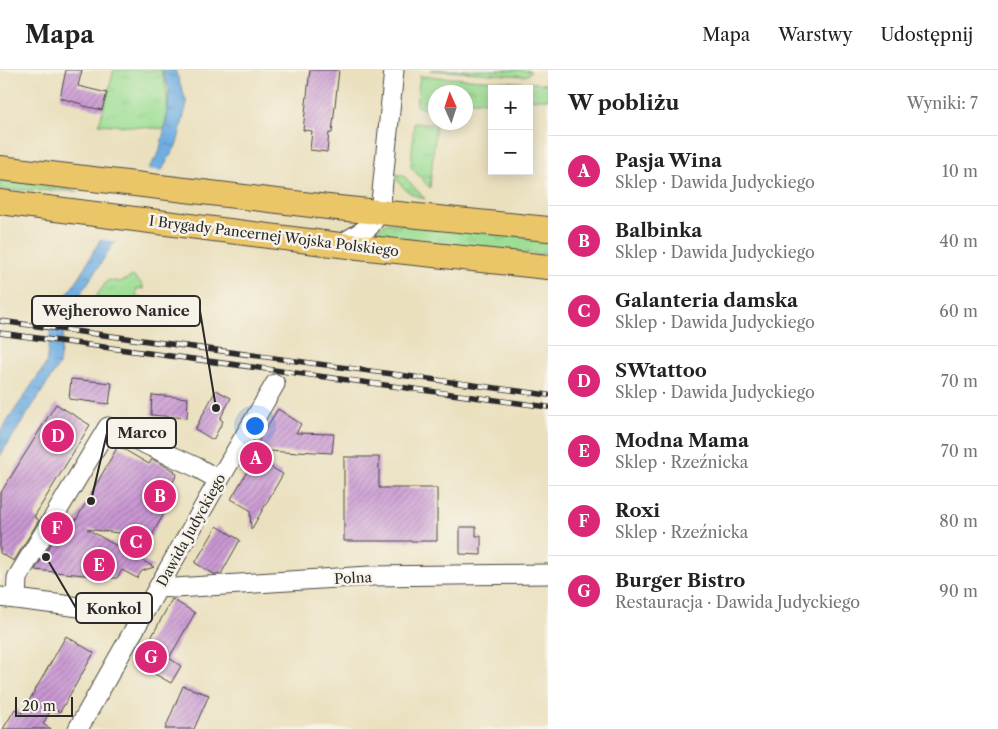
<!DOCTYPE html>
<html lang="pl">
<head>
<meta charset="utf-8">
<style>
  body { margin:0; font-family:"Libre Caslon Text",serif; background:#f6f6f6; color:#222 }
  .controls { position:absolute; right:15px; top:15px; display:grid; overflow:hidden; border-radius:0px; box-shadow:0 2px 12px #0003 }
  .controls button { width:45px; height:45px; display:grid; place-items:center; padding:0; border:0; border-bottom:1px solid #e0e0e0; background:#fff; color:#222; font:25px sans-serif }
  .compass { position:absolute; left:428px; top:15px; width:45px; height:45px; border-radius:50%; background:#fff; box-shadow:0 2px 12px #0003; rotate:357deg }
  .scale { position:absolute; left:15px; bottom:12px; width:58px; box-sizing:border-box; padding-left:5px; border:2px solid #2b2b2b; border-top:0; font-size:14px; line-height:18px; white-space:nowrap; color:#2b2b2b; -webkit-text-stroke:4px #f7f3e8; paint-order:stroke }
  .you { position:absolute; left:254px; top:355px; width:18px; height:18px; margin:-12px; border:4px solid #fff; border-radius:50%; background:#1a73e8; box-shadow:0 0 0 8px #1a73e833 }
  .badge { display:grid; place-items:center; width:32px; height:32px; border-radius:50%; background:#db2777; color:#fff; font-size:16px; font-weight:700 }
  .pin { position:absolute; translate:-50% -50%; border:2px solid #fff; box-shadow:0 1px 5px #0006 }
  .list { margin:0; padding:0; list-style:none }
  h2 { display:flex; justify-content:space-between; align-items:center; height:65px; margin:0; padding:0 20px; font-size:21px }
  h2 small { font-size:16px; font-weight:400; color:#767676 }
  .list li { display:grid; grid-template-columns:32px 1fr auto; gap:15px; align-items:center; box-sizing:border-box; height:70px; padding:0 20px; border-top:1px solid #e0e0e0 }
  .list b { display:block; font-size:19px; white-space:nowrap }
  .list p { margin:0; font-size:16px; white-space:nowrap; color:#767676 }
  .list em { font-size:16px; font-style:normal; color:#767676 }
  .map { position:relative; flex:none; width:548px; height:659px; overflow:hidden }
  header { display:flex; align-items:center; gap:30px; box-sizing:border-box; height:70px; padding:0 25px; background:#fff; border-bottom:1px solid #e0e0e0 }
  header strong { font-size:24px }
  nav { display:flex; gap:28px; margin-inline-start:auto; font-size:18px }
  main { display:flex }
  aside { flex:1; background:#fff }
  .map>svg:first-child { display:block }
  .grass { fill:url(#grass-tufts); stroke:#648460 }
  .water { fill:url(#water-ripples); stroke:#4e6c86 }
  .pier { fill:#eae0be }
  .building { fill:url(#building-hatch) }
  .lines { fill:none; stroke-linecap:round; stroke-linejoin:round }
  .minor-casing { stroke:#484641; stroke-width:21 }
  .major-casing { stroke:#484641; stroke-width:26 }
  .minor { stroke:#fff; stroke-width:19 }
  .major { stroke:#ebc669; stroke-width:24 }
  .rail-casing { stroke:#2b2b2b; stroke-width:5.5 }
  .rail { stroke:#f7f3e8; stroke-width:4; stroke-dasharray:11; stroke-linecap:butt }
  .labels { text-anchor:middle; stroke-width:5; stroke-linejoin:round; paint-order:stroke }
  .street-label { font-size:14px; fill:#2b2b2b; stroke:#f7f3e8 }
  .leader { fill:none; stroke:#2b2b2b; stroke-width:2 }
  .callout-dot { fill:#2b2b2b; stroke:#f7f3e8; stroke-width:2 }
  .callout { fill:#f7f3e8; stroke:#2b2b2b; stroke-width:2 }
  .callout-label { font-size:15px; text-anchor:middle; font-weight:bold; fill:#2b2b2b }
</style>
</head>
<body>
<header>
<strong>Mapa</strong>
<nav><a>Mapa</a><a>Warstwy</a><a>Udostępnij</a></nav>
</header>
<main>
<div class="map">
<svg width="548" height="659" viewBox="0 0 548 659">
  <defs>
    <pattern id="grass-tufts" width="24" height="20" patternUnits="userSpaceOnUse" patternTransform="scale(1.25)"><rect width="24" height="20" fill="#9dde94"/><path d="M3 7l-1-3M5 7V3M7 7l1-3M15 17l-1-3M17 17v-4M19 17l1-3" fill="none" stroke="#87bf80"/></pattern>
    <pattern id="water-ripples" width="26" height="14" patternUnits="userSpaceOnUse" patternTransform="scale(1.25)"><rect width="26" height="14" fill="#70aee2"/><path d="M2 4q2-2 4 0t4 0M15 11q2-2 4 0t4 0" fill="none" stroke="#5c8eb7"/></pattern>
    <pattern id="building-hatch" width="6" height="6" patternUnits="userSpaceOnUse" patternTransform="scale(1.25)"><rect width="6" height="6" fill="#c997d3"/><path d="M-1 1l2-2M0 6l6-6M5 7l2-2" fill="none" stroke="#a37bab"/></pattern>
  </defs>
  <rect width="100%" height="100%" fill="#f7f3e8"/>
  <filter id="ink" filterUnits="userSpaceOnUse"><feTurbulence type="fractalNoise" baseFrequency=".02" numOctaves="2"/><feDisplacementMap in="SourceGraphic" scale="10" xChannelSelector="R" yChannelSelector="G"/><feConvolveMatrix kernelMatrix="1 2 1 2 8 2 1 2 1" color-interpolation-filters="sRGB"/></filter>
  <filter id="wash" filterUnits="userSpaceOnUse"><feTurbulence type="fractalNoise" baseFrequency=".0096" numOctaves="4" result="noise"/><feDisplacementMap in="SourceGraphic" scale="20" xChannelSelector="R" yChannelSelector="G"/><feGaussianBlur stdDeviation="1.12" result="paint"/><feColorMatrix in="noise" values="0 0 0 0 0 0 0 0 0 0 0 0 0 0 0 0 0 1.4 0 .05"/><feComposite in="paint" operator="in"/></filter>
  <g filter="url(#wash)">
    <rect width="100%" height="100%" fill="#eae0be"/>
    <path class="grass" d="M114,0H161C169,23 169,35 164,59L99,54Z
      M430,0H520L531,1L528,5L523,6Z
      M420,6L548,14V29H529V19H492V31H466V22H436L435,42L416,36Z
      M414,53L436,54L430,118L411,97Z
      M394,104L403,105L425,129C410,125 401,118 394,104Z
      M0,108L78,121L0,120Z
      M385,153L548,169V185L375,168L374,164Z
      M133,206L143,215V219L137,218L136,226L142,227L140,235L132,238L96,229L97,225L108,210L120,212Z"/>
    <path class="water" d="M162,0H175L187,33L177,74L162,100L66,246L59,295L0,386V362L46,294L53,244L78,209L100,170L159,83L167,48L169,20Z"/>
    <path class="pier" d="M147,99L164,101L119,172L97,169Z"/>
    <g id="blocks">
      <path class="building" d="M66,0H82L78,16L107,23L102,40L84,36H82V34L60,28Z
        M310,0H339L332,63H329L327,82L310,80L312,61L303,60Z
        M71,309L112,313L109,334L69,329Z
        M216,320L231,328L220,349L223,351L213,370L195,359Z
        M152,325L188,328L187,348L151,345Z
        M56,334L90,355L34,447L39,450L14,491L0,483V424Z
        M278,339L301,354L296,363L334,364L332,383L298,381V383L255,380L261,366Z
        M118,376L149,394L152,389L175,401L174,402L177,404L169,420L175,424L151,467L87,459L154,497L142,501L137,508L122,500L117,508H109L97,501L94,506L35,500L59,461L67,466Z
        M344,387H379V418H437V471H344Z
        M255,388L283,404L251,460L250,440L231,429Z
        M217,456L240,470L221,504H214L195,493Z
        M460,457H476V466H481V485L460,484Z
        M172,529L195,543L169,588L181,596L171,613L153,603L156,599L139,590Z
        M66,566L94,583L60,642L52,638L43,654L51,659H3L15,639L22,643Z
        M183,616L209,625L194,659H165Z"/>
    </g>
  </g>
  <g filter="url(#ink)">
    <use href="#blocks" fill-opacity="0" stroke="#484641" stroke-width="1"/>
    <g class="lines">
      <g class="minor-casing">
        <path id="minor" d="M340,175L369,157L380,142L394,0
          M159,517L175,518L369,506L548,504
          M0,527L143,545
          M16,529L17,508L108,357L196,397L219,410
          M78,659L219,410L275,314"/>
      </g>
      <g class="major-casing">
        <path id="major" d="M0,98L328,137L548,159
          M0,132L340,175L548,197"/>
      </g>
      <use href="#minor" class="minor"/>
      <use href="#major" class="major"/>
      <g class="rail-casing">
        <path id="rail" d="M0,251L548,325
          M0,263L548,337"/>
      </g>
      <use href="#rail" class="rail"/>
    </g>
  </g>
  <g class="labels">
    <g class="street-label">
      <text transform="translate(274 166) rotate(7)" y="5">I Brygady Pancernej Wojska Polskiego</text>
      <text transform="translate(191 460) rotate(-61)" y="5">Dawida Judyckiego</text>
      <text transform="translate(353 508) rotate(-3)" y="5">Polna</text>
    </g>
  </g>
  <path class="leader" d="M216 338L200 241M91 431L107 363M46 487L76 538"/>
  <g class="callout-dot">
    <circle cx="216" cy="338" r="5"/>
    <circle cx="91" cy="431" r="5"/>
    <circle cx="46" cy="487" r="5"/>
  </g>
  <g class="callout">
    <rect x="32" y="226" width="168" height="30" rx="5"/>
    <rect x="107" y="348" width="69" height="30" rx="5"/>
    <rect x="76" y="523" width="76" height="30" rx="5"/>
  </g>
  <g class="callout-label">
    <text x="116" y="246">Wejherowo Nanice</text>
    <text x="142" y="368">Marco</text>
    <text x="114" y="544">Konkol</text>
  </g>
</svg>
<div class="controls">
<button>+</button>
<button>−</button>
</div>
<svg class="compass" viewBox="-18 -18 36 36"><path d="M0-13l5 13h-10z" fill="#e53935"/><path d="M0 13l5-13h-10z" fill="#767676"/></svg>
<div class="scale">20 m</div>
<div class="you"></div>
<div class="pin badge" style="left:256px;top:388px">A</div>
<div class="pin badge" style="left:160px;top:426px">B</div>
<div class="pin badge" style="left:136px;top:472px">C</div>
<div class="pin badge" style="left:58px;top:366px">D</div>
<div class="pin badge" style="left:99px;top:495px">E</div>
<div class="pin badge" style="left:57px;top:458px">F</div>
<div class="pin badge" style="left:151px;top:587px">G</div>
</div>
<aside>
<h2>W pobliżu<small>Wyniki: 7</small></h2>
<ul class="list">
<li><span class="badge">A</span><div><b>Pasja Wina</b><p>Sklep · Dawida Judyckiego</p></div><em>10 m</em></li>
<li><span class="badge">B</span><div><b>Balbinka</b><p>Sklep · Dawida Judyckiego</p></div><em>40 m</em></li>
<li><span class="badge">C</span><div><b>Galanteria damska</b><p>Sklep · Dawida Judyckiego</p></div><em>60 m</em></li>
<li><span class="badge">D</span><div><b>SWtattoo</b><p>Sklep · Dawida Judyckiego</p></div><em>70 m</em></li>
<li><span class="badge">E</span><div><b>Modna Mama</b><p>Sklep · Rzeźnicka</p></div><em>70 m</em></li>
<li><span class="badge">F</span><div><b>Roxi</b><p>Sklep · Rzeźnicka</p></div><em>80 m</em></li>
<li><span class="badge">G</span><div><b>Burger Bistro</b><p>Restauracja · Dawida Judyckiego</p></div><em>90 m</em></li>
</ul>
</aside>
</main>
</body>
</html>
